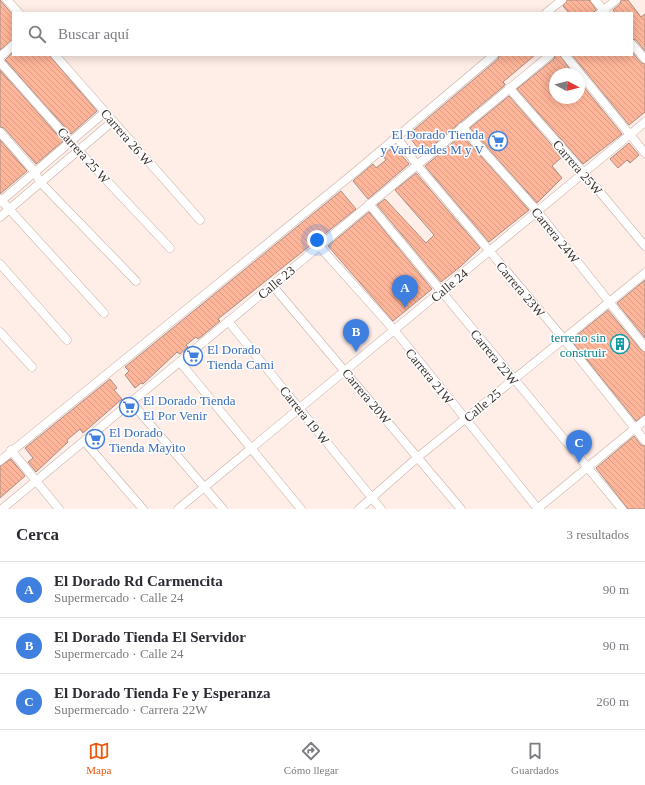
<!DOCTYPE html>
<html lang="es">
<head>
<meta charset="utf-8">
<style>
  body { margin:0; font-family:Georgia,serif; background:#f7f7f7; color:#2b2b33 }
  .compass { position:absolute; left:549px; top:68px; width:36px; height:36px; border-radius:50%; background:#fff; box-shadow:0 2px 10px #0003; rotate:97deg }
  .you { position:absolute; left:317px; top:240px; width:14px; height:14px; margin:-10px; border:3px solid #fff; border-radius:50%; background:#1a73e8; box-shadow:0 0 0 6px #1a73e833 }
  .badge { display:grid; place-items:center; width:26px; height:26px; border-radius:50%; background:#ea580c; color:#fff; font-size:13px; font-weight:700 }
  .pin { position:absolute; translate:-50% -33px; filter:drop-shadow(0 1px 2px #0008) }
  .pin::after { content:''; position:absolute; top:21px; width:14px; height:12px; background:inherit; clip-path:polygon(0 0,100% 0,50% 100%) }
  .list { margin:0; padding:0; list-style:none }
  h2 { display:flex; justify-content:space-between; align-items:center; height:52px; margin:0; padding:0 16px; font-size:17px }
  h2 small { font-size:13px; font-weight:400; color:#7c7c81 }
  .list li { display:grid; grid-template-columns:26px 1fr auto; gap:12px; align-items:center; box-sizing:border-box; height:56px; padding:0 16px; border-top:1px solid #e1e1e2 }
  .list b { display:block; font-size:15px; white-space:nowrap }
  .list p { margin:0; font-size:13px; white-space:nowrap; color:#7c7c81 }
  .list em { font-size:13px; font-style:normal; color:#7c7c81 }
  .icon { flex:none; width:22px; height:22px; fill:none; stroke:currentColor; stroke-width:2; stroke-linecap:round; stroke-linejoin:round }
  .map { position:relative; flex:none; width:645px; height:509px; overflow:hidden }
  .search { position:absolute; background:#fff; box-shadow:0 2px 10px #0003; left:12px; right:12px; top:12px; height:44px; display:flex; align-items:center; gap:10px; box-sizing:border-box; padding:0 14px; border-radius:0px; color:#7c7c81; font-size:15px }
  .sheet { height:220px; background:#fff }
  nav { display:flex; justify-content:space-around; align-items:center; box-sizing:border-box; height:56px; border-top:1px solid #e1e1e2; background:#fff; font-size:11px; color:#7c7c81 }
  nav a { display:grid; justify-items:center; gap:2px }
  nav .on { color:#ea580c }
  .map>svg:first-child { display:block }
  .building { fill:url(#building-back-hatch); stroke:#a88e84 }
  .lines { fill:none; stroke-linecap:round; stroke-linejoin:round }
  .minor-casing { stroke:#c9ada3; stroke-width:9 }
  .minor { stroke:#fff; stroke-width:8 }
  .labels { text-anchor:middle; stroke-width:3; stroke-linejoin:round; paint-order:stroke }
  .shop-label { font-size:13px; fill:#366cbe; stroke:#fff; text-anchor:start }
  .street-label { font-size:13px; fill:#3b302c; stroke:#fff }
  .culture-label { font-size:13px; fill:#0d838f; stroke:#fff; text-anchor:end }
</style>
</head>
<body>
<div class="map">
<svg width="645" height="509" viewBox="0 0 645 509">
  <defs>
    <pattern id="building-back-hatch" width="6" height="6" patternUnits="userSpaceOnUse"><rect width="6" height="6" fill="#ffb599"/><path d="M-1 5l2 2M0 0l6 6M5-1l2 2" fill="none" stroke="#db9c84"/></pattern>
  </defs>
  <rect width="100%" height="100%" fill="#ffede7"/>
  <path class="building" d="M0,0L13,15V40L0,50Z
    M567,0H590L596,10L593,13H569L563,6Z
    M621,0H628L641,17L645,14V51L636,40L632,39V13H615L613,10L620,4Z
    M13,52V55H49L97,111L71,134L5,60Z
    M632,52L641,63L645,64V112L629,125L572,55H632Z
    M499,55H535L503,82L505,84L504,86L426,151L423,148L420,151L408,135L498,59Z
    M555,55H560L573,74H555V98H579V81L622,134L583,164L517,89L554,59Z
    M0,70L63,141L36,164L4,128L0,127Z
    M509,96L562,157L552,166L562,178L537,203L470,128Z
    M462,135L529,210L489,242L425,166Z
    M0,140L27,171L0,194Z
    M629,143L639,155L630,163L627,160L618,168L610,159Z
    M394,146L409,164L368,199L353,181L373,164L376,168L386,160L383,156Z
    M416,173L480,248L460,267L441,282L377,205L385,199L426,243L434,235L395,190Z
    M341,191L356,209L218,319L220,321L202,336L198,339L196,337L186,345L188,347L180,354L177,352L143,384L141,383L135,388L125,375L129,371L125,367Z
    M369,212L432,289L393,321L328,246Z
    M645,280V338L617,303Z
    M608,310L641,350L645,352V415L636,421L571,340Z
    M110,379L117,388L114,390L122,399L83,433L80,429L67,440L68,442L36,472L28,462L33,458L25,448Z
    M634,436L641,445L645,446V509H628L596,468Z
    M11,459L25,476L0,498V466Z"/>
  <g class="lines">
    <g class="minor-casing">
      <path id="minor" d="M7,0L19,13
        M595,0L606,13
        M546,13L562,0
        M600,13L616,0
        M632,44L645,59
        M55,55L200,220
        M565,55L645,153
        M0,57L13,45
        M0,62L78,150L170,248
        M509,88L584,173L645,246
        M462,127L538,212L645,347
        M0,132L35,172L40,182L136,281
        M396,136L417,165L563,338L645,441
        M0,199L104,313
        M0,202L105,112
        M369,204L622,509
        M0,217L113,121
        M319,246L395,331L538,509
        M0,264L67,340
        M272,285L461,509
        M228,321L381,509
        M0,332L32,367
        M180,362L301,509
        M131,402L223,509
        M84,441L143,509
        M11,450L59,509
        M0,461L354,173L494,55
        M2,509L550,55
        M178,509L645,122
        M359,509L418,457L645,273
        M537,509L645,420"/>
    </g>
    <use href="#minor" class="minor"/>
  </g>
  <defs>
    <g id="supermarket-ring" transform="scale(1)"><circle r="9.5" fill="#fff" stroke="#3f7fe0" stroke-width="1.5"/><path d="M-6-5.5h2.5l.6 2H6L4.5 2H-2.5L-4.4-4H-6ZM-1.5 3.2a1.3 1.3 0 1 0 .1 0ZM3 3.2a1.3 1.3 0 1 0 .1 0Z" fill="#3f7fe0"/></g>
    <g id="building-ring" transform="scale(1)"><circle r="9.5" fill="#fff" stroke="#0f9aa8" stroke-width="1.5"/><path d="M-4-6H4V6H1V3H-1V6H-4ZM-2.5-4.3h1.7v1.8h-1.7ZM.8-4.3h1.7v1.8H.8ZM-2.5-1h1.7V.8h-1.7ZM.8-1h1.7V.8H.8Z" fill="#0f9aa8"/></g>
  </defs>
  <g fill-rule="evenodd">
    <use href="#supermarket-ring" x="498" y="141"/>
    <use href="#building-ring" x="620" y="344"/>
    <use href="#supermarket-ring" x="193" y="356"/>
    <use href="#supermarket-ring" x="129" y="407"/>
    <use href="#supermarket-ring" x="95" y="439"/>
  </g>
  <g class="labels">
    <g class="shop-label">
      <text x="484" y="139" text-anchor="end">El Dorado Tienda<tspan x="484" dy="15">y Variedades M y V</tspan></text>
      <text x="207" y="354">El Dorado<tspan x="207" dy="15">Tienda Cami</tspan></text>
      <text x="143" y="405">El Dorado Tienda<tspan x="143" dy="15">El Por Venir</tspan></text>
      <text x="109" y="437">El Dorado<tspan x="109" dy="15">Tienda Mayito</tspan></text>
    </g>
    <g class="street-label">
      <text transform="translate(127 137) rotate(49)" y="5">Carrera 26 W</text>
      <text transform="translate(84 155) rotate(48)" y="5">Carrera 25 W</text>
      <text transform="translate(578 167) rotate(49)" y="5">Carrera 25W</text>
      <text transform="translate(556 235) rotate(51)" y="5">Carrera 24W</text>
      <text transform="translate(276 282) rotate(-40)" y="5">Calle 23</text>
      <text transform="translate(449 285) rotate(-40)" y="5">Calle 24</text>
      <text transform="translate(521 289) rotate(50)" y="5">Carrera 23W</text>
      <text transform="translate(495 357) rotate(51)" y="5">Carrera 22W</text>
      <text transform="translate(430 376) rotate(51)" y="5">Carrera 21W</text>
      <text transform="translate(367 396) rotate(50)" y="5">Carrera 20W</text>
      <text transform="translate(482 405) rotate(-40)" y="5">Calle 25</text>
      <text transform="translate(305 415) rotate(51)" y="5">Carrera 19 W</text>
    </g>
    <g class="culture-label">
      <text x="606" y="342">terreno sin<tspan x="606" dy="15">construir</tspan></text>
    </g>
  </g>
</svg>
<svg class="compass" viewBox="-18 -18 36 36"><path d="M0-13l5 13h-10z" fill="#e53935"/><path d="M0 13l5-13h-10z" fill="#7c7c81"/></svg>
<div class="you"></div>
<div class="pin badge" style="left:405px;top:308px;background:#3f7fe0">A</div>
<div class="pin badge" style="left:356px;top:352px;background:#3f7fe0">B</div>
<div class="pin badge" style="left:579px;top:463px;background:#3f7fe0">C</div>
<div class="search"><svg class="icon" aria-label="search" viewBox="0 0 24 24"><circle cx="10" cy="10" r="6"/><path d="M15 15l6 6"/></svg>Buscar aquí</div>
</div>
<section class="sheet">
<h2>Cerca<small>3 resultados</small></h2>
<ul class="list">
<li><span class="badge" style="background:#3f7fe0">A</span><div><b>El Dorado Rd Carmencita</b><p>Supermercado · Calle 24</p></div><em>90 m</em></li>
<li><span class="badge" style="background:#3f7fe0">B</span><div><b>El Dorado Tienda El Servidor</b><p>Supermercado · Calle 24</p></div><em>90 m</em></li>
<li><span class="badge" style="background:#3f7fe0">C</span><div><b>El Dorado Tienda Fe y Esperanza</b><p>Supermercado · Carrera 22W</p></div><em>260 m</em></li>
</ul>
</section>
<nav>
<a class="on"><svg class="icon" aria-label="map" viewBox="0 0 24 24"><path d="M3 6l6-2 6 2 6-2v14l-6 2-6-2-6 2zM9 4v14M15 6v14"/></svg>Mapa</a>
<a><svg class="icon" aria-label="directions" viewBox="0 0 24 24"><path d="M12 3l9 9-9 9-9-9zM9 14v-3h6M13 9l2 2-2 2"/></svg>Cómo llegar</a>
<a><svg class="icon" aria-label="saved" viewBox="0 0 24 24"><path d="M7 4h10v16l-5-4-5 4z"/></svg>Guardados</a>
</nav>
</body>
</html>
